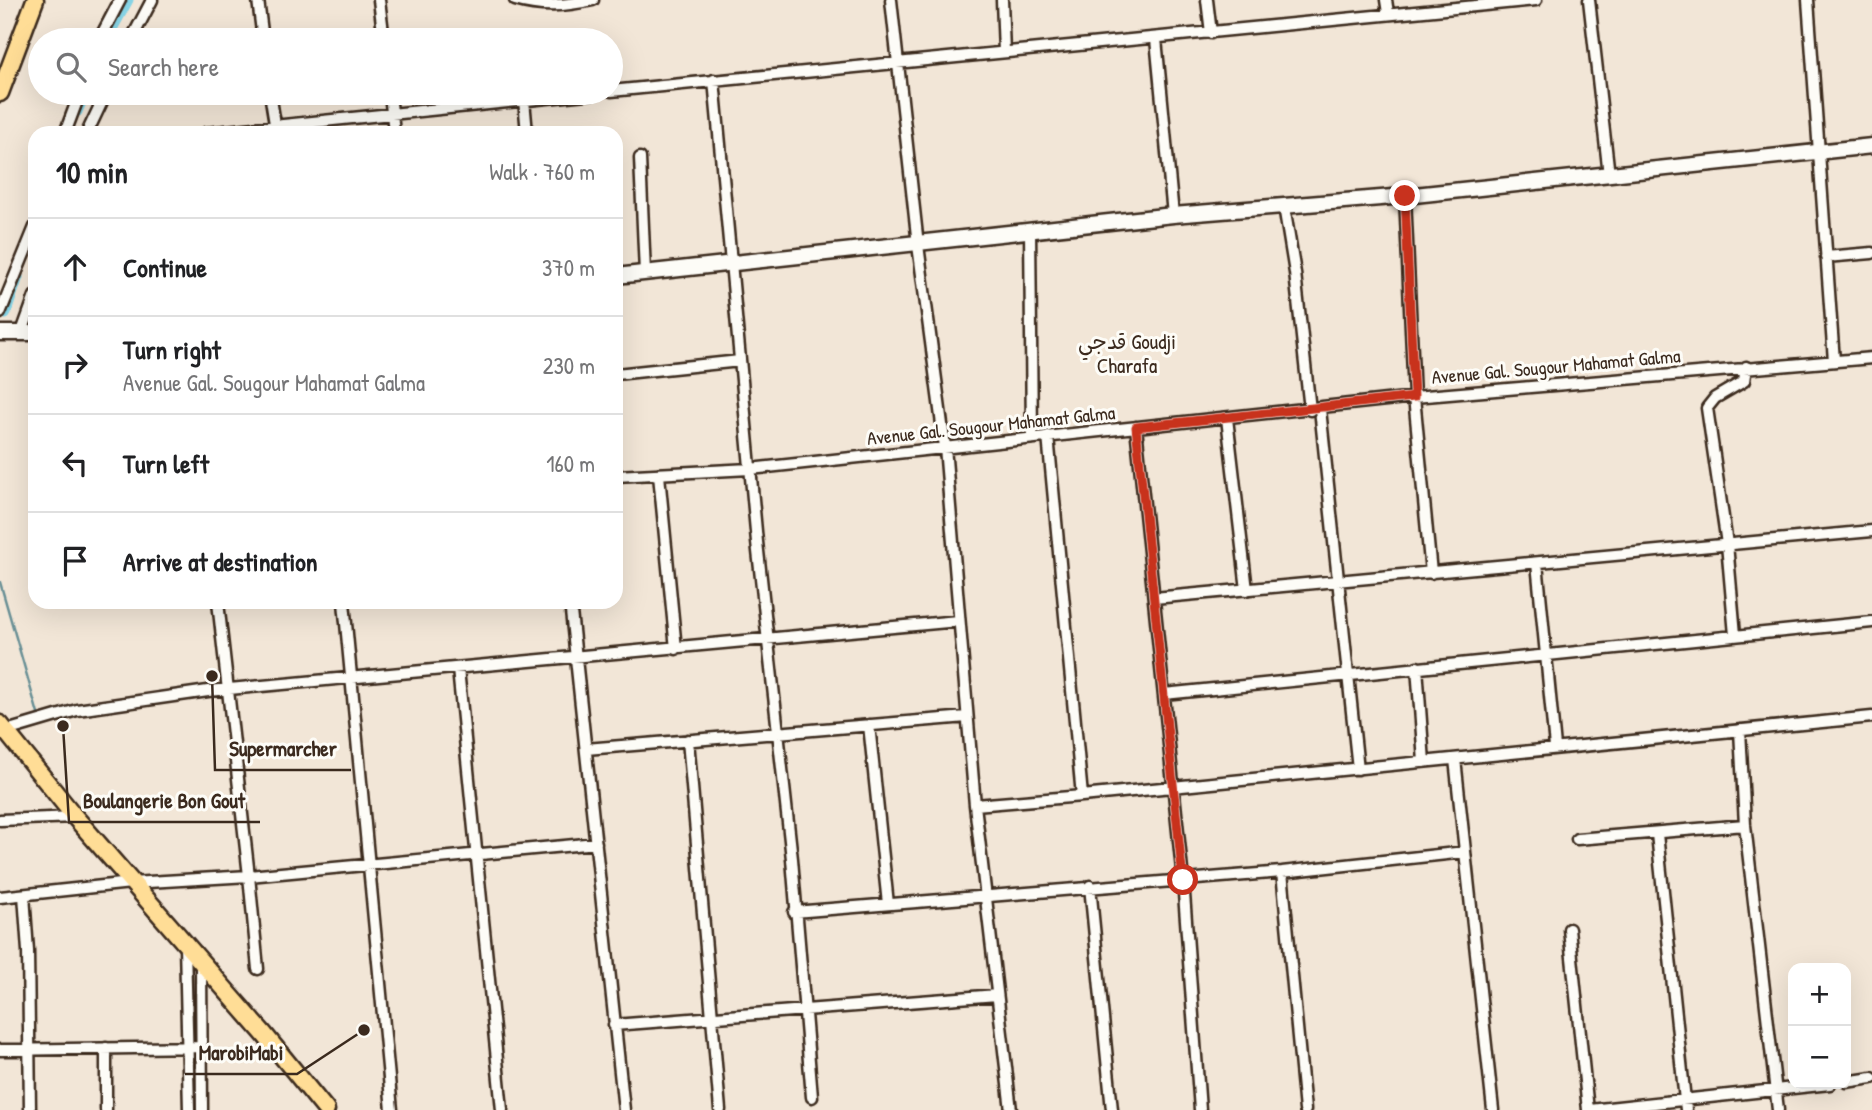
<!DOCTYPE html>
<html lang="en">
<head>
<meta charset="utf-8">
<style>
  body { margin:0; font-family:"Patrick Hand","Playpen Sans Arabic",sans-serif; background:#f6f6f6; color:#202124 }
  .controls { position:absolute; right:21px; bottom:21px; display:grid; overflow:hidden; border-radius:14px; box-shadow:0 7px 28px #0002 }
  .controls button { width:63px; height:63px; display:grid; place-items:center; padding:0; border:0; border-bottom:2px solid #e0e0e0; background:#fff; color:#202124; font:35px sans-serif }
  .stop { position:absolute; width:21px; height:21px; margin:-16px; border:5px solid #c8321e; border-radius:50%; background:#fff }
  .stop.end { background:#c8321e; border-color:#fff; box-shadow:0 2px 7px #0008 }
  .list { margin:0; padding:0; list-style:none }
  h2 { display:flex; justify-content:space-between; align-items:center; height:91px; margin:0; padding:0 28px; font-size:30px }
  h2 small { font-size:23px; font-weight:400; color:#757577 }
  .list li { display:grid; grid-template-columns:46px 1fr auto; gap:21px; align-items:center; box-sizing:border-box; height:98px; padding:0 28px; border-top:2px solid #e0e0e0 }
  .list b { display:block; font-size:26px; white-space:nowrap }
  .list p { margin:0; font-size:23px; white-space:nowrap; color:#757577 }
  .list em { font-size:23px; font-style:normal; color:#757577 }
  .icon { flex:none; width:38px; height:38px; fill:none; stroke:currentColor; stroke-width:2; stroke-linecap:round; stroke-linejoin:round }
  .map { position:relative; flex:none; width:1872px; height:1110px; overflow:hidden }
  .search { position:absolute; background:#fff; box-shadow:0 7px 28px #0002; left:28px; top:28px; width:595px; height:77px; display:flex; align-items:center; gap:18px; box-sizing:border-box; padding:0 24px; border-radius:38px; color:#757577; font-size:26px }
  .panel { position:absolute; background:#fff; box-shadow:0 7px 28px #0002; left:28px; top:126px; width:595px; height:483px; border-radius:21px }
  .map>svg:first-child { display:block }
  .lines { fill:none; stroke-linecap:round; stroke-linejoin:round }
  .stream { stroke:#688f95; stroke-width:2.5 }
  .canal { stroke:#86d3e5; stroke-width:9 }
  .minor-casing { stroke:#3b2a1e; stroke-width:15 }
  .secondary-casing { stroke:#3b2a1e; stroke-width:19 }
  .trunk-casing { stroke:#3b2a1e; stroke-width:21 }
  .minor { stroke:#fdfcf7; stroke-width:10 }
  .secondary { stroke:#fdfcf7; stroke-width:14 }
  .trunk { stroke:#ffdd96; stroke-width:16 }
  .route { stroke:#c8321e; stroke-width:9 }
  .labels { text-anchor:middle; stroke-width:6; stroke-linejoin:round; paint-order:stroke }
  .street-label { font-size:19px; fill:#3b2a1e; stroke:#fdfcf7 }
  .neighbourhood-label { font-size:21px; fill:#3b2a1e; stroke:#fdfcf7 }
  .leader { fill:none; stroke:#3b2a1e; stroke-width:2.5 }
  .callout-dot { fill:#3b2a1e; stroke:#fdfcf7; stroke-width:2.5 }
  .callout-label { font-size:21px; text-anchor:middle; font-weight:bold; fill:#3b2a1e; stroke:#fdfcf7; stroke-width:6; stroke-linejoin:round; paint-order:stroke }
</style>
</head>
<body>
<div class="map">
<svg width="1872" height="1110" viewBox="0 0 1872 1110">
  <rect width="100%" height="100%" fill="#f2e6d7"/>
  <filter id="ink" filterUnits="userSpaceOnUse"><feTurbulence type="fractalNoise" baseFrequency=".0143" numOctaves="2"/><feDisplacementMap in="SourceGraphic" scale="14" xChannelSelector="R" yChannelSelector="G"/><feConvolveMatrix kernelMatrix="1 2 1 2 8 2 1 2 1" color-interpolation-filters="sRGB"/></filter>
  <g filter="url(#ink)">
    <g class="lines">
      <path class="stream" d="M0,582L38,714"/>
      <path class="canal" d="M107,40L129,0
        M78,112L86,93
        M6,315L19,277"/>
      <g class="minor-casing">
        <path id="minor" d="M258,0L263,40
          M379,0L384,40
          M515,0C542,8 565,6 593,0
          M891,0L918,245L945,447L975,805L1011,1110
          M1002,0L1004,52
          M1207,0L1211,33
          M1386,0L1388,13
          M1589,0L1609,175
          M1808,0L1834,361
          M1156,39L1173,215
          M99,40L120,0
          M131,40L152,0
          M714,80L757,542L792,859L812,1097
          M611,91L1536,0
          M270,93L276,130
          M390,93L394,133
          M524,100L527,133
          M65,133L80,93
          M87,133L106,93
          M206,133L596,93
          M640,158L645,273
          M1405,196L1414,397L1431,573
          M1284,206L1295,273L1310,410
          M1030,230L1032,438
          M1826,257L1872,253
          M0,313L35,227
          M22,332L35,296
          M616,374L740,361
          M1320,409L1358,769
          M1227,418L1247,590
          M1136,427L1183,880L1200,1110
          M659,475L676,649
          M616,476L750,469L1414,397L1872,358
          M1537,563L1555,747
          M1154,598L1872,531
          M344,602L392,1110
          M570,602L624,1110
          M1735,635L1727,544L1707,408L1715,398L1744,381L1746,367
          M1417,667L1424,762
          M458,669L502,1110
          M1164,694L1872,622
          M869,725L888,904
          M1740,730L1745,825L1778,1110
          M6,731L77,710L208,691L958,621
          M688,740L720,1110
          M586,749L967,717
          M1455,759L1493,1110
          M1082,796L1872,717
          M975,805L1082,796L1048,436
          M0,820L75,817
          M1657,834L1686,1110
          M1577,839L1745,825
          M1282,872L1305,1110
          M1090,886L1112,1110
          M24,895L28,951L30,1110
          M0,897L131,883L249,876L218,602
          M794,912L1282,872L1465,852
          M1569,929L1588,1110
          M185,945L189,1110
          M201,964L202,1110
          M258,969L249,876L596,843
          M614,1025L997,995
          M106,1048V1110
          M0,1050L202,1047
          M1846,1082L1872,1078
          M1590,1110L1830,1084"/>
      </g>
      <g class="secondary-casing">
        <path id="secondary" d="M616,276L1173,215L1405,196L1872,146
          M0,333H35"/>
      </g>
      <g class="trunk-casing">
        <path id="trunk" d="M0,93L35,0
          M0,724L75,817L264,1034L326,1110"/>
      </g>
      <use href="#minor" class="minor"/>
      <use href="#secondary" class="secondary"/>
      <use href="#trunk" class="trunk"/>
    </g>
  </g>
  <g class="lines" filter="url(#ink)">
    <path class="route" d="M1183,880L1136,427L1414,397L1405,196"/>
  </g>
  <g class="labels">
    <g class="street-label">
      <text transform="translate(1556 366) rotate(-5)" y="7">Avenue Gal. Sougour Mahamat Galma</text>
      <text transform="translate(991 425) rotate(-6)" y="7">Avenue Gal. Sougour Mahamat Galma</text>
    </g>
    <g class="neighbourhood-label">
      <text x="1127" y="349">قدجي Goudji<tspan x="1127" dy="24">Charafa</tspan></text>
    </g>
  </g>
  <path class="leader" d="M212 676L215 770H351M63 726L69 822H260M364 1030L297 1074H185"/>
  <g class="callout-dot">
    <circle cx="212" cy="676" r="7"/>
    <circle cx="63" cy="726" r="7"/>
    <circle cx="364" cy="1030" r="7"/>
  </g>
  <g class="callout-label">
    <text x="283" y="756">Supermarcher</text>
    <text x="164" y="808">Boulangerie Bon Gout</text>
    <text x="241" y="1060">MarobiMabi</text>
  </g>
</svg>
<div class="controls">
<button>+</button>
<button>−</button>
</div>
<div class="stop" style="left:1183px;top:880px"></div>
<div class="stop end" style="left:1405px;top:196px"></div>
<div class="search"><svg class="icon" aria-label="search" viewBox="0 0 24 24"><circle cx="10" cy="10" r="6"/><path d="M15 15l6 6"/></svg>Search here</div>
<section class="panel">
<h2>10 min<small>Walk · 760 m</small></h2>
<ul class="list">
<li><svg class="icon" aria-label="ahead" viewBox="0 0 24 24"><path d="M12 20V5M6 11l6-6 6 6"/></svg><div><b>Continue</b></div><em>370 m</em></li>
<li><svg class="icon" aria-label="right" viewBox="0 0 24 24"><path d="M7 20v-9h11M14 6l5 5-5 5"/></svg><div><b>Turn right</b><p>Avenue Gal. Sougour Mahamat Galma</p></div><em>230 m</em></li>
<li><svg class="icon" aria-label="left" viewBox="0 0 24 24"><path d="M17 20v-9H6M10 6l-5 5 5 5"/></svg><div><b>Turn left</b></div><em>160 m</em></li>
<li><svg class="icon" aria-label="arrive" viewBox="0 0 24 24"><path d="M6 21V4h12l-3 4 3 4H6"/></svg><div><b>Arrive at destination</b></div></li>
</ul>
</section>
</div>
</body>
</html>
